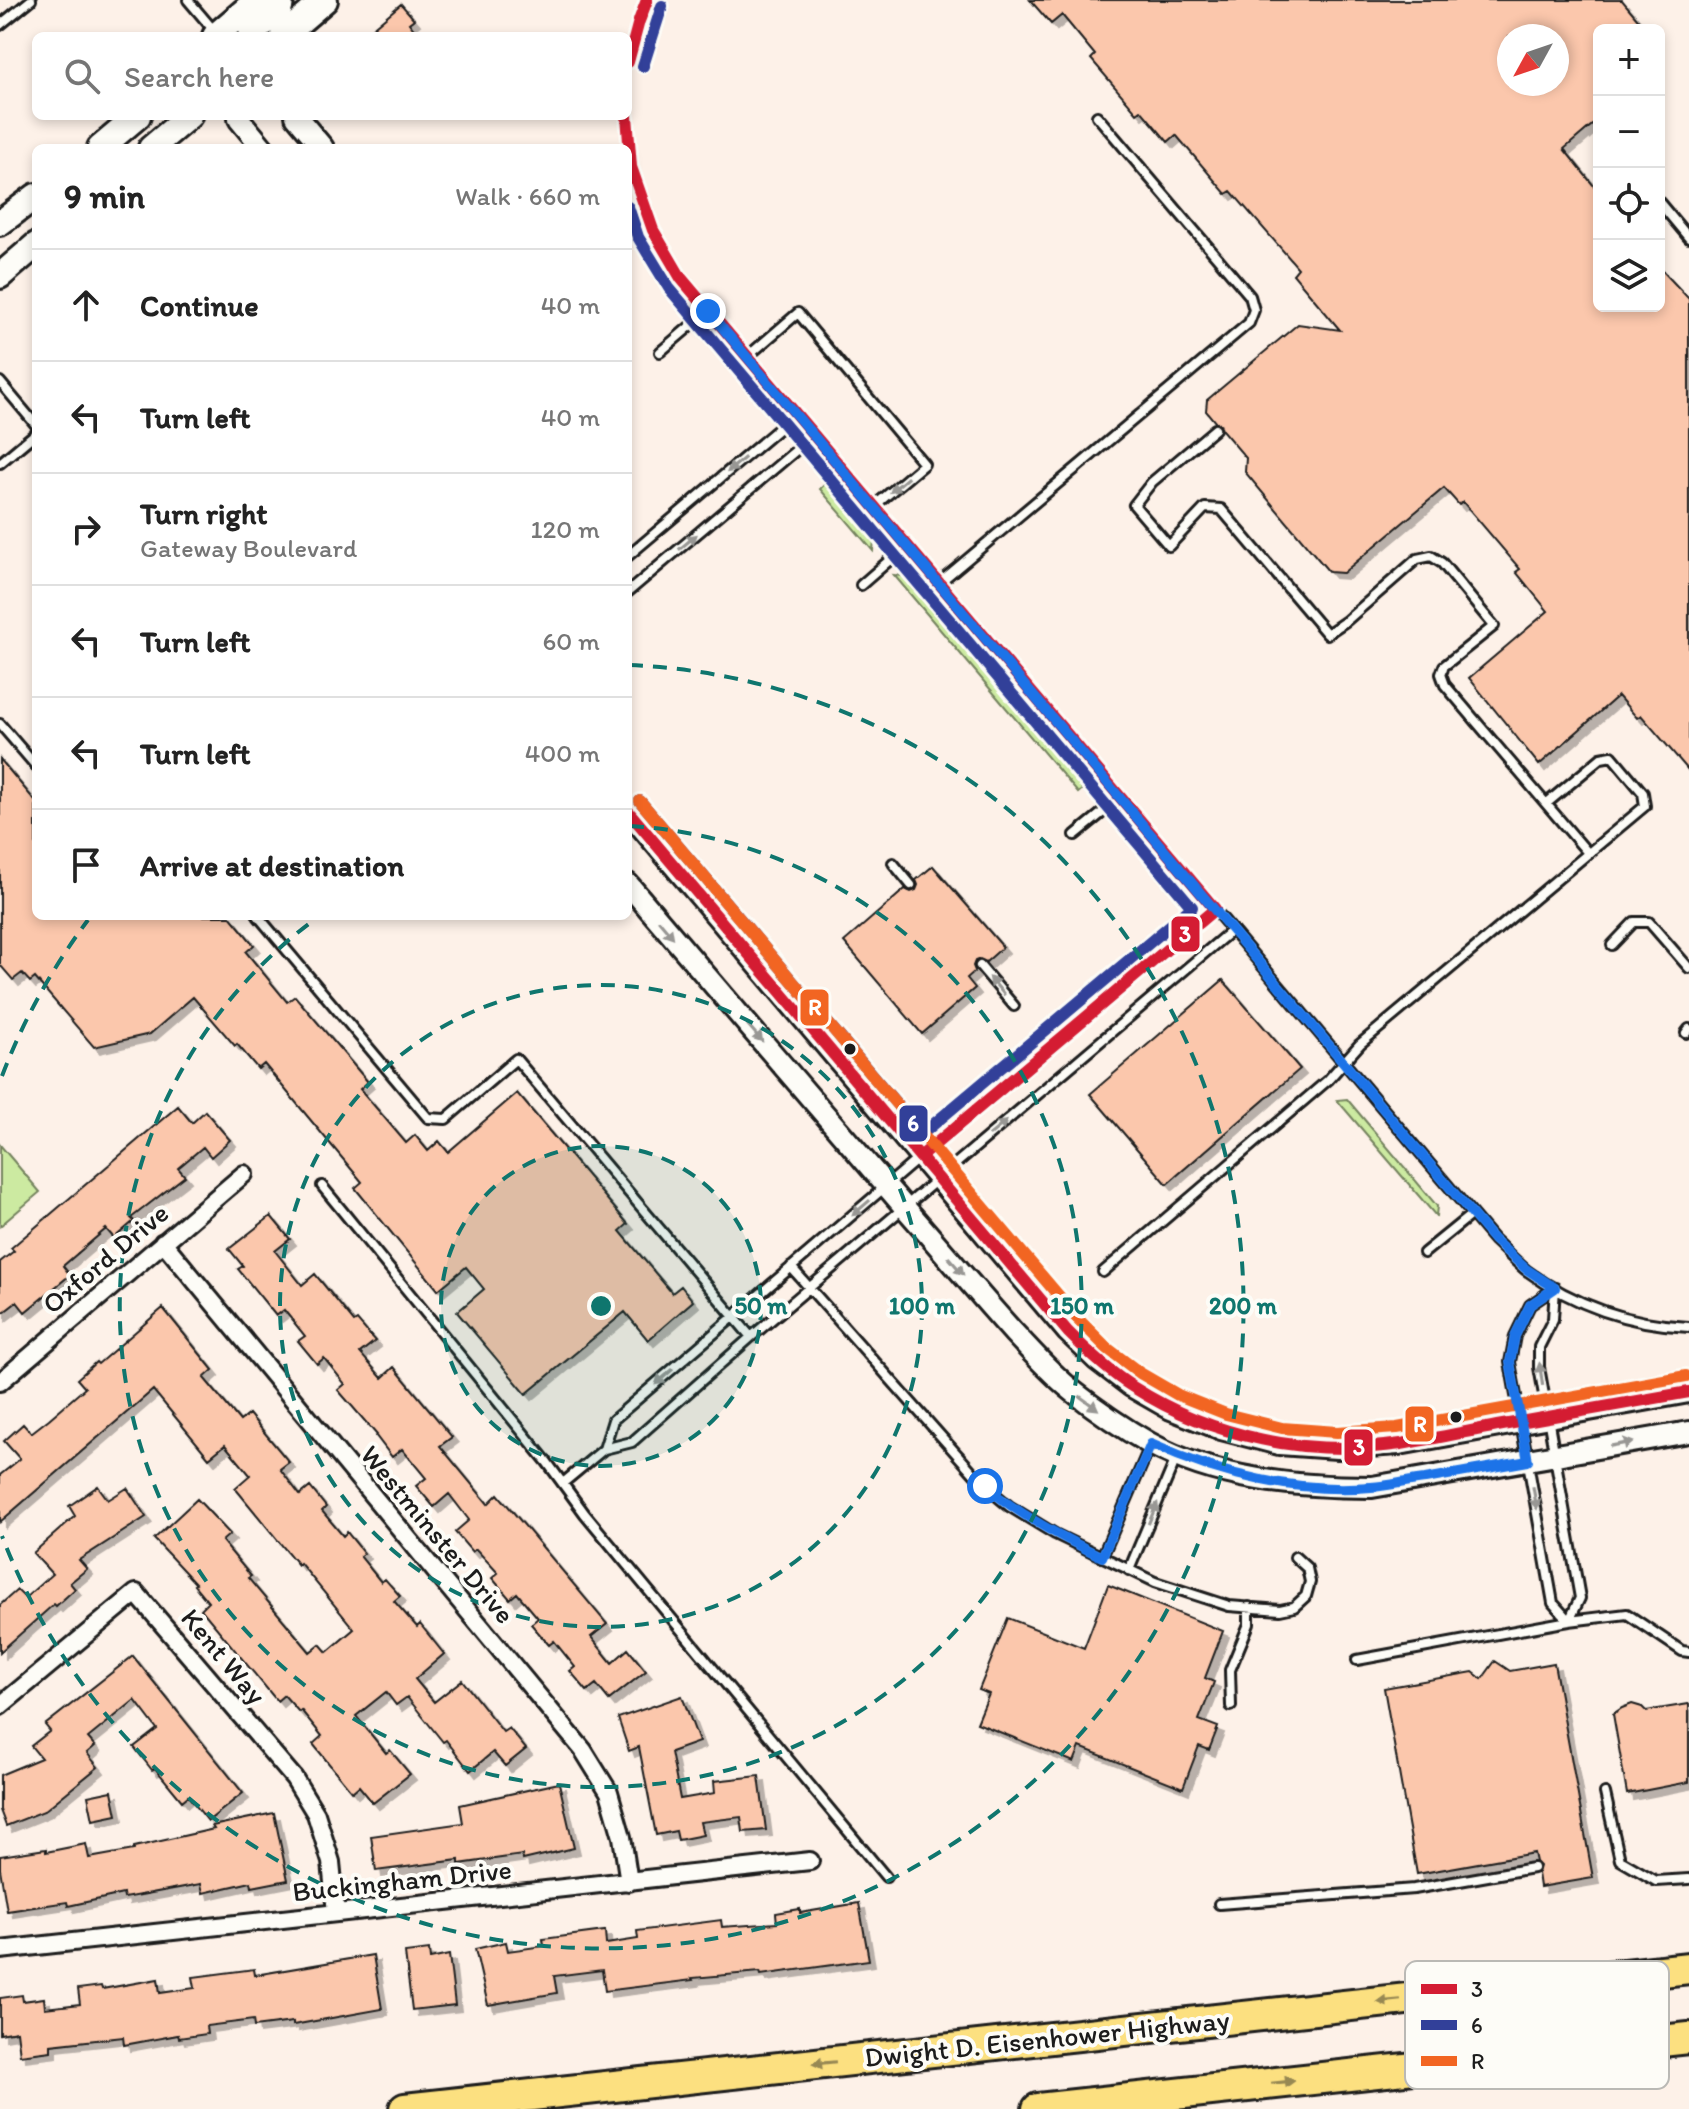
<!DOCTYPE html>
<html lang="en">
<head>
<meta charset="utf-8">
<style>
  body { margin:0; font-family:Itim,sans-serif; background:#f2f2f2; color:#222 }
  .controls { position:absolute; right:24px; top:24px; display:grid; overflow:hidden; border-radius:12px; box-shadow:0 4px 12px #0003 }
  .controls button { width:72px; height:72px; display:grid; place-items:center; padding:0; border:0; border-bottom:2px solid #e0e0e0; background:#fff; color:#222; font:40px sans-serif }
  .compass { position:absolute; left:1497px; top:24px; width:72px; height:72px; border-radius:50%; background:#fff; box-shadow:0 4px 12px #0003; rotate:230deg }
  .stop { position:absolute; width:24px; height:24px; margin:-18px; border:6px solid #1a73e8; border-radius:50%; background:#fff }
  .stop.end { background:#1a73e8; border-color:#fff; box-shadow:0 2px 8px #0008 }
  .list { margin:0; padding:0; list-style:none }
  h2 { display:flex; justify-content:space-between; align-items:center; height:104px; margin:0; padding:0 32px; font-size:34px }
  h2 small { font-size:26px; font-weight:400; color:#767676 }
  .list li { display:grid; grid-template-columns:52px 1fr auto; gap:24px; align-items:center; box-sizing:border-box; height:112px; padding:0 32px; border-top:2px solid #e0e0e0 }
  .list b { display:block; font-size:30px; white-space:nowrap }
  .list p { margin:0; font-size:26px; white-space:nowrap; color:#767676 }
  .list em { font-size:26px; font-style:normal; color:#767676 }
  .icon { flex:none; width:44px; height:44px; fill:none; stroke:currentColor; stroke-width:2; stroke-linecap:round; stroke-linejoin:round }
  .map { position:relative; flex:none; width:1689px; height:2109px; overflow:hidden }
  .search { position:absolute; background:#fff; box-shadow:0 4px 12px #0003; left:32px; top:32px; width:600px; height:88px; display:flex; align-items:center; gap:20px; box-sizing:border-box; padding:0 28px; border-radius:12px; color:#767676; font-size:30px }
  .panel { position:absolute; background:#fff; box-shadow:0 4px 12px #0003; left:32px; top:144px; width:600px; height:776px; border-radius:12px }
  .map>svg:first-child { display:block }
  .green { fill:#cceaa1; stroke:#74835e; stroke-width:2 }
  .building { fill:#fbc7ac; stroke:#1c1c1c; stroke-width:2; fill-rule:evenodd; filter:url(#shadow) }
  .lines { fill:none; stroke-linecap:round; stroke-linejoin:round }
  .service-casing { stroke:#1c1c1c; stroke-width:14 }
  .minor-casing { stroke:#1c1c1c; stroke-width:22 }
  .tertiary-casing { stroke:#1c1c1c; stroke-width:26 }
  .secondary-casing { stroke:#1c1c1c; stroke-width:30 }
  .motorway-casing { stroke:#1c1c1c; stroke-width:36 }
  .service { stroke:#fdfcf7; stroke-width:8 }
  .minor { stroke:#fdfcf7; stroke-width:16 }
  .tertiary { stroke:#fdfcf7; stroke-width:20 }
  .secondary { stroke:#fdfcf7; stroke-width:24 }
  .motorway { stroke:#fce080; stroke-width:30 }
  .bus-1-casing { stroke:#fdfcf7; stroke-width:18 }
  .bus-2-casing { stroke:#fdfcf7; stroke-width:18 }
  .bus-3-casing { stroke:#fdfcf7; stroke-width:18 }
  .bus-1 { stroke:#d41c33; stroke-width:12 }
  .bus-2 { stroke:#324099; stroke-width:12 }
  .bus-3 { stroke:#f26522; stroke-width:12 }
  .oneway { fill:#989794 }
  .oneway2 { fill:#978853 }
  .route { stroke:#1a73e8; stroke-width:10 }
  .ring { fill:none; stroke:#0f766e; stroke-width:4; stroke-dasharray:14 10 }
  .bus-dot { fill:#1c1c1c; stroke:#fdfcf7; stroke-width:3 }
  .labels { text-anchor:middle; stroke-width:8; stroke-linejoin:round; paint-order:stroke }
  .street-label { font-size:28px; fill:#1c1c1c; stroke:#fdfcf7 }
  .key { fill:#fdfcf7; stroke:#bab9b5; stroke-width:2 }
  .key-label { font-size:22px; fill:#1c1c1c }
  .centre { fill:#0f766e; stroke:#fdfcf7; stroke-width:4 }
  .ring-label { font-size:24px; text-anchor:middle; font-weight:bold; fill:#0f766e; stroke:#fdfcf7; stroke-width:8; stroke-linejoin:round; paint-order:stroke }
  .line-badge { stroke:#fdfcf7; stroke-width:3 }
  .badge-label { font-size:22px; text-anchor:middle; font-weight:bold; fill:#fff }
</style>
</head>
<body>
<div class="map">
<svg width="1689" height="2109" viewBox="0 0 1689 2109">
  <defs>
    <filter id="shadow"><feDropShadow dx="6" dy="6" stdDeviation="0" flood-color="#0004"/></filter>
  </defs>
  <rect width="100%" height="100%" fill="#fdf1e8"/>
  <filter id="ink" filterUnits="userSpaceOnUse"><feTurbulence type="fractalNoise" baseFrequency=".0125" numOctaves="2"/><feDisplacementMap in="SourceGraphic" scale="16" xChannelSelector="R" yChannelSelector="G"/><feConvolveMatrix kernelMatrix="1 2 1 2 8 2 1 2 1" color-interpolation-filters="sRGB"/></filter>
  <g filter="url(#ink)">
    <path class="green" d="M826,483L874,539L873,551L820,489Z
      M894,575L908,577L1085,787L1078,793Z
      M1347,1099L1437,1206L1436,1216L1337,1100Z
      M0,1145L40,1192L0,1226Z"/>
    <path class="building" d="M1030,0H1622L1647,30H1599V119L1564,149L1599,192V306H1659V267L1689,299V771L1641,715L1637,718L1618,696L1539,765L1469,678L1548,611L1516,572L1520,569L1463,502L1459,505L1444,488L1343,573L1329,572L1245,472L1246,458L1222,430L1220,424L1215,422L1206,411L1207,400L1298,324L1340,330L1293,274L1298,268L1231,191L1226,194L1176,135L1168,142L1141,110L1137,113L1091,59L1095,55L1062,15L1051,24ZM1509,36H1557V84H1509Z
      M401,4L414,19L409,23L419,36H363Z
      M0,759L36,802V916H230L254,945L246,952L287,1002L295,996L368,1082L360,1089L406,1143L415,1135L428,1151L439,1141L448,1152L517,1093L628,1224L620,1231L672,1293L681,1286L693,1301L648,1340L625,1312L526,1394L457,1312L484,1289L466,1267L438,1290L355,1188L362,1182L264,1064L258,1069L237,1044L235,1046L193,997L150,1034L94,1047L35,978L30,982L22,973L13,980L0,965Z
      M933,866L1003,947L986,962L980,959L975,961L973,966L975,971L967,978L975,988L922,1034L844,942L905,889L911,892L916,890L918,885L916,880Z
      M1223,980L1300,1069L1167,1184L1090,1094Z
      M178,1106L192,1123L205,1111L230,1140L211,1157L203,1147L178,1168L185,1176L131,1218L134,1221L114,1238L106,1229L63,1266L70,1275L25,1312L17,1302L0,1315V1262L14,1251L11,1248Z
      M271,1216L290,1239L275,1251L302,1285L315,1274L354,1322L357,1320L375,1341L360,1353L382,1378L394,1367L452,1437L440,1446L488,1504L498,1494L607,1624L591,1637L612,1663L628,1649L646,1671L609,1700L596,1684L587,1691L570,1671L575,1667L554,1641L549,1645L531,1624L538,1618L517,1593L510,1599L492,1578L498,1573L476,1549L472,1552L455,1532L469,1520L449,1494L434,1507L416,1486L426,1478L402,1449L392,1457L376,1436L377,1435L338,1390L345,1384L324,1358L317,1364L298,1341L305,1336L284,1310L276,1316L238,1269L243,1266L229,1249Z
      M163,1308L213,1370L204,1378L240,1421L249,1414L289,1462L280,1469L300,1495L310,1487L326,1507L322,1511L343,1536L347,1532L364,1553L360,1556L381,1582L385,1579L400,1596L394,1601L417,1627L420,1624L444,1654L415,1679L434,1702L462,1680L503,1732L509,1728L526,1749L505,1766L493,1752L470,1771L446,1740L443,1742L407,1697L396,1705L386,1692L356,1716L386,1753L390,1750L410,1774L373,1803L359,1786L352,1792L313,1744L322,1736L301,1710L299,1712L284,1695L277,1701L201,1609L208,1602L194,1585L196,1584L154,1539L197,1499L230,1534L222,1541L251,1576L248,1578L310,1652L320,1644L327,1652L354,1629L300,1563L298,1565L235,1488L250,1475L225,1445L209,1458L153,1390L0,1522V1475L20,1459L4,1441L23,1424L31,1433L49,1419L85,1388L77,1379L96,1362L98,1364Z
      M98,1486L108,1500L127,1488L146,1517L79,1560L87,1569L70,1583L75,1589L56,1606L54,1604L0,1652V1605L17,1590L25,1598L52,1574L33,1553L75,1516L69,1506Z
      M1108,1585L1223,1631L1205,1678L1214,1682L1199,1720L1218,1727L1209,1750L1199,1746L1183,1788L1080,1747L1074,1762L977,1723L989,1694L979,1690L1008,1618L1084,1648Z
      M133,1656L243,1793L208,1821L188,1796L182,1801L155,1768L152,1770L134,1747L157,1729L135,1700L88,1738L95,1746L87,1753L98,1767L44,1811L6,1826L0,1810V1775L41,1758L31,1746L50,1731L45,1725Z
      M1495,1661L1510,1671L1554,1663L1593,1878L1540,1887L1538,1873L1540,1866L1536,1862L1534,1853L1417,1874L1384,1688L1473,1672L1482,1679Z
      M682,1696L699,1742L671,1752L680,1799L715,1793L714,1781L759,1776L766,1830L743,1832L741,1817L700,1822L703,1835L678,1840L676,1831L656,1835L639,1747L629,1751L618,1718Z
      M1632,1704L1642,1707L1646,1711L1689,1704V1782L1627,1794L1613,1714L1622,1708Z
      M559,1783L574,1848L523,1860L522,1855L459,1864V1860L376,1871L371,1836L463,1823L460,1805Z
      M112,1791L117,1815L93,1820L88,1796Z
      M274,1813L288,1880L252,1887L251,1882L203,1893L201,1884L124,1898L123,1894L68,1906L67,1902L7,1911L0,1869V1856L46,1849V1852L86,1844L89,1858L134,1850V1847L214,1829L212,1826Z
      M859,1903L869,1960L761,1975L760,1972L692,1978L693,1980L605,1991L602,1970L554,1976L557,1993L488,2005L475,1949L506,1942L508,1951L544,1946L543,1939L605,1931L606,1944L638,1939L637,1931L721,1920L722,1927L777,1923L776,1913L800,1909V1913Z
      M429,1950L430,1959L449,1955L455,2005L412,2010L405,1953Z
      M373,1955L382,2009L293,2025V2022L254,2027L253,2020L206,2026L207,2034L179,2038L178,2035L124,2045L123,2037L51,2045V2051L20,2055L17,2031L0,2034V1998L22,1995L23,2001L44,1998L45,2008L80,2004L78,1989L101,1986L102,1989L158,1979L160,1993L195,1988L193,1977L254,1969L255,1975Z"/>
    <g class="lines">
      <g class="service-casing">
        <path id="service" d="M188,0L216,33
          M0,25L31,0
          M628,62L639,21L647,0
          M627,116L631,167L653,230L681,278L1494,1240C1505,1250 1515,1261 1526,1270C1573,1305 1631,1325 1689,1327
          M1659,202L1689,238
          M660,352L708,311
          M747,357L798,313L924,464L873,507
          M0,382L36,425
          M1215,429L1152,482L1134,505L1169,546L1205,508L1221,509L1327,634L1346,621L1417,559L1431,556L1442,563L1494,626L1444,666L1441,674L1445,685L1588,853
          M0,463L36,433
          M628,556L796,414
          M939,583L1249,323L1254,310L1250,296L1097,116
          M861,585L892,558L912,552
          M628,592L813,436
          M0,724L36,766
          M1075,835L1102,813L1123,801
          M893,863L911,885
          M258,916L428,1118L446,1119L516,1059L751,1337
          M1612,945L1634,922H1649L1689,968
          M980,966L1014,1006
          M1686,1033L1689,1029
          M322,1186L547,1462L585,1514L886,1877
          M1424,1253L1472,1214
          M791,1267L985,1486L1009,1506L1055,1534L1155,1582L1229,1606L1280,1610L1294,1607L1306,1596L1310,1582L1307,1568L1295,1557
          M1103,1272L1328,1080L1360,1044L1645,806L1643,793L1612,756L1601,758L1547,803
          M1555,1288L1530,1305L1515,1336L1510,1362L1553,1603L1569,1621
          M1555,1288L1553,1319L1539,1347V1367L1580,1598L1569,1621
          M604,1449L613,1420L920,1157L1215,909
          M563,1483L604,1449L632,1442L751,1337L1232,930
          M1102,1557L1151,1444
          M1129,1570L1177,1456
          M1357,1660L1569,1621L1627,1614L1682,1651L1689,1652
          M1231,1706L1230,1670L1249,1624V1607
          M1605,1793L1620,1860L1656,1881L1689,1879
          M1219,1904L1414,1889L1533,1868"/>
      </g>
      <g class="minor-casing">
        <path id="minor" d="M163,1242L583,1750L609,1792L622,1837L629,1882
          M0,1382L244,1174
          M0,1706L136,1593L294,1778L316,1814L331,1862L336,1913
          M0,1950L810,1861"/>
      </g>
      <g class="tertiary-casing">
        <path id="tertiary" d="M239,116V119L263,148
          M296,116L323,148
          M628,811L1068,1332L1097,1360L1131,1386L1171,1409L1221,1429L1279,1444L1337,1448L1399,1444L1689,1392
          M628,884C720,993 814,1102 907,1210C943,1251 978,1293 1014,1333C1033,1353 1052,1375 1074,1392C1098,1411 1123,1428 1149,1443C1216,1480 1297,1487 1372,1487L1689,1432"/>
      </g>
      <g class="secondary-casing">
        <path id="secondary" d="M215,36L257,0
          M250,36L280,8L281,0
          M283,36L325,0
          M100,148L138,116
          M151,148L189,116
          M0,223L36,196
          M0,276L36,245"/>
      </g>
      <g class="motorway-casing">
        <path id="motorway" d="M405,2109L1689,1968
          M1038,2109L1689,2038"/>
      </g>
      <use href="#service" class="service"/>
      <use href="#minor" class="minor"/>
      <use href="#tertiary" class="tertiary"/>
      <use href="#secondary" class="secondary"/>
      <use href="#motorway" class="motorway"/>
      <g class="bus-1-casing">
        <path id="bus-1" d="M628,62L639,21L647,0
          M627,116L631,167L653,230L681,278L1215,909L920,1157
          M628,811L1068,1332C1088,1352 1109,1372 1133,1387C1213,1438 1308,1457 1401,1444C1433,1439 1465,1432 1497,1426C1561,1415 1625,1403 1689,1392"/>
      </g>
      <g class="bus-2-casing">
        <path id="bus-2" d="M643,66L662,6
          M628,207L638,237L669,288L1192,907L922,1134L640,801"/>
      </g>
      <g class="bus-3-casing">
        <path id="bus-3" d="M640,801L1080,1321L1107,1348L1140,1373L1178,1395L1226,1414L1282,1428L1337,1432L1397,1428L1686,1376"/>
      </g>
      <use href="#bus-1" class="bus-1"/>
      <use href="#bus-2" class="bus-2"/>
      <use href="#bus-3" class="bus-3"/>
    </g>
    <defs><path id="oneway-solid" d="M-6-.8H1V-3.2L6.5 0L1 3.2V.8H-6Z" transform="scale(2)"/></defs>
    <g class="oneway">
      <use href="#oneway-solid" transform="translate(736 465) rotate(140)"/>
      <use href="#oneway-solid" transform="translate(899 485) rotate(140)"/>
      <use href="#oneway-solid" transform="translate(688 542) rotate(-40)"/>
      <use href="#oneway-solid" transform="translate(666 929) rotate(50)"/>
      <use href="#oneway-solid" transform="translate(997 986) rotate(-130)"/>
      <use href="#oneway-solid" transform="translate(755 1033) rotate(49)"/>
      <use href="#oneway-solid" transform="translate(998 1128) rotate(-40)"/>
      <use href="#oneway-solid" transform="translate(861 1208) rotate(139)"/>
      <use href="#oneway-solid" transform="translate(956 1266) rotate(49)"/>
      <use href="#oneway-solid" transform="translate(1541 1374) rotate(-98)"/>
      <use href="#oneway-solid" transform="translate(664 1377) rotate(139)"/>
      <use href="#oneway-solid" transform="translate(1089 1403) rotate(36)"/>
      <use href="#oneway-solid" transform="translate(1622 1444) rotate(-10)"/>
      <use href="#oneway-solid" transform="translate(1535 1498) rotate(80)"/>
      <use href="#oneway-solid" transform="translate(1153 1513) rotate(-67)"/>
    </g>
    <g class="oneway2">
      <use href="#oneway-solid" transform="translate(1389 2001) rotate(174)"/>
      <use href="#oneway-solid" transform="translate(824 2063) rotate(174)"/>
      <use href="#oneway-solid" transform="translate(1283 2082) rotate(-6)"/>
    </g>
  </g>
  <g class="lines" filter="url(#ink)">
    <path class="route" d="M708,311L1494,1240L1526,1269L1555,1288L1530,1305L1515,1336L1510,1362L1528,1461C1494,1467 1459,1473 1425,1479C1407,1481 1389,1486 1371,1487C1296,1493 1219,1475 1151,1444L1102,1557C1060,1536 1021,1516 985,1486"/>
  </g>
  <circle cx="601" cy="1306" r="160" fill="#0f766e" fill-opacity=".12"/>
  <g class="ring">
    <circle cx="601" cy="1306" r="160"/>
    <circle cx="601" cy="1306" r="321"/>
    <path d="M630 826A481 481 0 1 1 318 917"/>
    <path d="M2 1076A642 642 0 0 1 88 920M629 665A642 642 0 1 1 2 1536"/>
  </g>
  <g class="bus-dot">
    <circle cx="850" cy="1049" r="7"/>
    <circle cx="1456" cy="1417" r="7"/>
  </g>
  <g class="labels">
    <g class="street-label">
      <text transform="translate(105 1258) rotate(-40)" y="10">Oxford Drive</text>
      <text transform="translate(438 1534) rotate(50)" y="10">Westminster Drive</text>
      <text transform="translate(224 1656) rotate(50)" y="10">Kent Way</text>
      <text transform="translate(402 1880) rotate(-6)" y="10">Buckingham Drive</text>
      <text transform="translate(1047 2038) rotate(-6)" y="10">Dwight D. Eisenhower Highway</text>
    </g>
  </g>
  <rect x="1405" y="1961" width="264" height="128" rx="12" class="key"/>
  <rect x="1421" y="1984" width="36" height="10" fill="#d41c33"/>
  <rect x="1421" y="2020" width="36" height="10" fill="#324099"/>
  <rect x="1421" y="2056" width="36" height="10" fill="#f26522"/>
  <g class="key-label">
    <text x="1471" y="1997">3</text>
    <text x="1471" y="2033">6</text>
    <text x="1471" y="2069">R</text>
  </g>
  <circle cx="601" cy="1306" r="12" class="centre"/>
  <g class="ring-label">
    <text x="761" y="1314">50 m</text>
    <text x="922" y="1314">100 m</text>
    <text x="1082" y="1314">150 m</text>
    <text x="1243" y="1314">200 m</text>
  </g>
  <g class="line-badge">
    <rect x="1170" y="915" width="31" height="38" rx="8" fill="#d41c33"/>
    <rect x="799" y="988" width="31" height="39" rx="8" fill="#f26522"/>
    <rect x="898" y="1104" width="31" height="39" rx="8" fill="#324099"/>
    <rect x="1404" y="1405" width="31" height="38" rx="8" fill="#f26522"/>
    <rect x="1343" y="1428" width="31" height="39" rx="8" fill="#d41c33"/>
  </g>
  <g class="badge-label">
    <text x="1185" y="942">3</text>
    <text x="815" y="1015">R</text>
    <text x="913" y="1131">6</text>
    <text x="1420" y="1432">R</text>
    <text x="1359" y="1455">3</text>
  </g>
</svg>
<div class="controls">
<button>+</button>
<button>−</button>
<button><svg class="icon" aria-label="locate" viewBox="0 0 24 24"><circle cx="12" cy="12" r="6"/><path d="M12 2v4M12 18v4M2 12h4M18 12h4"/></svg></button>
<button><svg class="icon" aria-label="layers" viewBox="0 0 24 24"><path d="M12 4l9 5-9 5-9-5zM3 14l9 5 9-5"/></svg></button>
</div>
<svg class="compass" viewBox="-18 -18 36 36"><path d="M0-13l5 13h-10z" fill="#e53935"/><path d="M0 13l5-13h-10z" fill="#767676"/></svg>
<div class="stop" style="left:985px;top:1486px"></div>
<div class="stop end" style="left:708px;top:311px"></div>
<div class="search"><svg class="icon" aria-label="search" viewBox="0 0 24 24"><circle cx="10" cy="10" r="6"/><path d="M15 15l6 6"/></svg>Search here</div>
<section class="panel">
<h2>9 min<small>Walk · 660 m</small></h2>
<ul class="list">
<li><svg class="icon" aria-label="ahead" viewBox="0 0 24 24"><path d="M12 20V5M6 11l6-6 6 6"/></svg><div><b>Continue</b></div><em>40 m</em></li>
<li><svg class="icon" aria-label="left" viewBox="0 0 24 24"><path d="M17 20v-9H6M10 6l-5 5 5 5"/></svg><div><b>Turn left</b></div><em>40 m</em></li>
<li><svg class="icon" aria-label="right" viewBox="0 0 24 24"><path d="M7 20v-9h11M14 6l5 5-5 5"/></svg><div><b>Turn right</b><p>Gateway Boulevard</p></div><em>120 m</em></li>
<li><svg class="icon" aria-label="left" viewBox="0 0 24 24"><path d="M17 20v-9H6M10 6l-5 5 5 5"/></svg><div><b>Turn left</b></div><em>60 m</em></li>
<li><svg class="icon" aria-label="left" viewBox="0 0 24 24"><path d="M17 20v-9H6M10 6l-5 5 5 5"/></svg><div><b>Turn left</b></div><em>400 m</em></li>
<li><svg class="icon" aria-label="arrive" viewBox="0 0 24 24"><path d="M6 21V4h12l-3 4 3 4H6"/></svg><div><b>Arrive at destination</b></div></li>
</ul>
</section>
</div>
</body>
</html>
